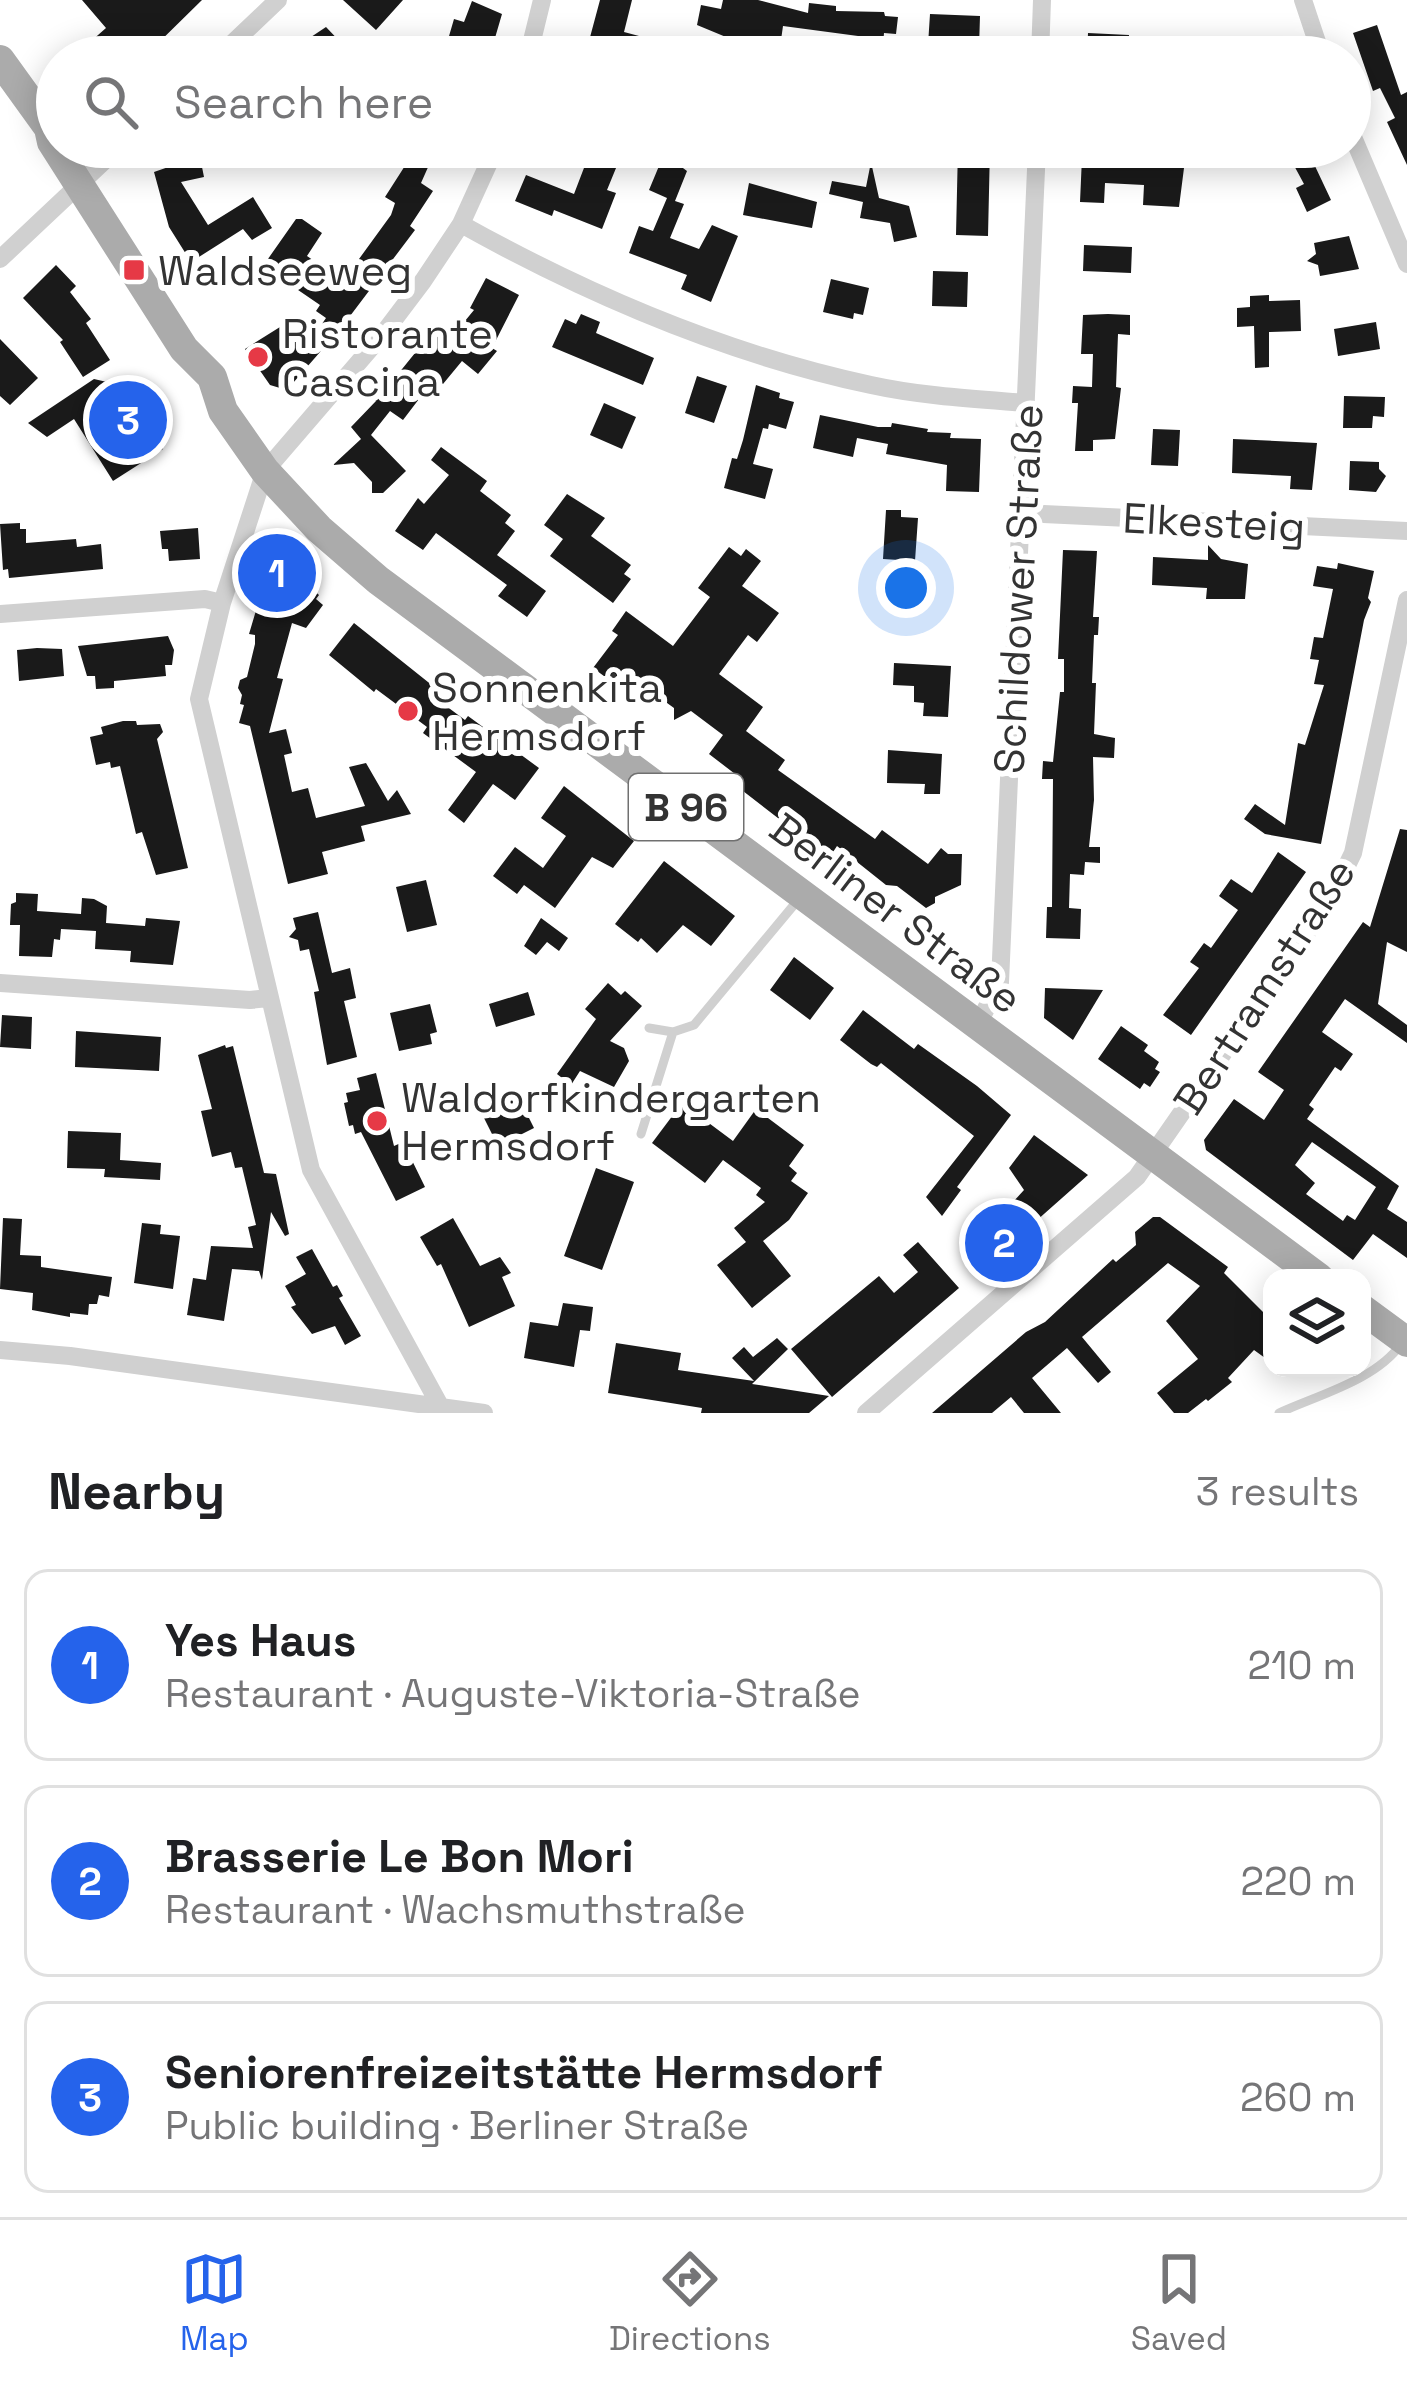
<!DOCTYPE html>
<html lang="en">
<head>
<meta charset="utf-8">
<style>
  body { margin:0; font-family:"Space Grotesk",sans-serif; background:#f6f6f6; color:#202124 }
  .controls { position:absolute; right:36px; bottom:36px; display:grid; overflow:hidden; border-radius:24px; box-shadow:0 6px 30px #0003 }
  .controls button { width:108px; height:108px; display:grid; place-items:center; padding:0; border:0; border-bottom:3px solid #e0e0e0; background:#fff; color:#202124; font:60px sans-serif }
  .you { position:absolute; left:906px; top:588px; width:42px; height:42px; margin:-30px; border:9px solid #fff; border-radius:50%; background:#1a73e8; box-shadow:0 0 0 18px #1a73e833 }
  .badge { display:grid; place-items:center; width:78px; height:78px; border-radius:50%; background:#2563eb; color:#fff; font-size:39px; font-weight:700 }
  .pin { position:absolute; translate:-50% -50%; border:6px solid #fff; box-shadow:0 3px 12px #0006 }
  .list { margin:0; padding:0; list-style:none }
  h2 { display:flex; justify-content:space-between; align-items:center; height:156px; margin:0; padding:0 48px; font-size:51px }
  h2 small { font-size:39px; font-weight:400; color:#757577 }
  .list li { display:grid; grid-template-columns:78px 1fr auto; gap:36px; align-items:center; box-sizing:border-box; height:192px; margin:0 24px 24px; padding:0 24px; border:3px solid #e0e0e0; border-radius:24px }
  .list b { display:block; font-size:45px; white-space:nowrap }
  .list p { margin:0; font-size:39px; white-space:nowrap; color:#757577 }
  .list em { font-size:39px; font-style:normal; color:#757577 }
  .icon { flex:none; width:66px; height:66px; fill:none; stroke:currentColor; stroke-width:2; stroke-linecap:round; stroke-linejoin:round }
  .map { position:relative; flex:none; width:1407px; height:1413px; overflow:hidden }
  .search { position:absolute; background:#fff; box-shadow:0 6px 30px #0003; left:36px; right:36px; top:36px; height:132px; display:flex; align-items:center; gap:30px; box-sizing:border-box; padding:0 42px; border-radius:66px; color:#757577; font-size:45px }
  .sheet { height:804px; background:#fff }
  nav { display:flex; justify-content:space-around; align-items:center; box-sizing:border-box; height:168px; border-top:3px solid #e0e0e0; background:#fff; font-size:33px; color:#757577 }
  nav a { display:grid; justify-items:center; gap:6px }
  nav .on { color:#2563eb }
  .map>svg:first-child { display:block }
  .building { fill:#1a1a1a; fill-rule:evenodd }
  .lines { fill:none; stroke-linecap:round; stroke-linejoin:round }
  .service { stroke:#d0d0d0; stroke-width:9 }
  .minor { stroke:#d0d0d0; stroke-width:18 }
  .primary { stroke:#ababab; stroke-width:30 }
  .poi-dot { fill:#e63946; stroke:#fff; stroke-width:4.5 }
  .labels { text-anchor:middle; stroke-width:12; stroke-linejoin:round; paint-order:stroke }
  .shield { fill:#fff; stroke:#707070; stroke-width:3 }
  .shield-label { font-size:39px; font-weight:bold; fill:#333 }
  .poi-label { font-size:42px; fill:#333; stroke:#fff; text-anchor:start }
  .street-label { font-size:42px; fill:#333; stroke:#fff }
</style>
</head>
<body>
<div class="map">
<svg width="1407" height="1413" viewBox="0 0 1407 1413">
  <rect width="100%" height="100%" fill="#fff"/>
  <path class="building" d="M82,0H202L144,57H73L106,28Z
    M343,0H403L376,30Z
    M600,0H632L624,32L639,36L633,57L593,52L596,43L589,41Z
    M723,0H758L808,13L809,3L836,6V11L884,12L885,16L898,17L896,34L884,33L882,57H856L858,36L783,26L780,47L769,49L738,42L697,25L701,5L721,9Z
    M472,1L502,14L490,55L447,43L454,19L464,22Z
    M930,14L980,16L979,48L928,45Z
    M1377,25L1401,95L1407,92V165L1387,122L1395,118L1380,88L1373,91L1353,33Z
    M326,27L347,49L338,57H315L302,43Z
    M1088,33L1129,35L1128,57H1087Z
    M1268,38L1273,57H1213L1212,50Z
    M198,147L204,177L181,182L208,225L253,197L272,228L252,240L243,229L191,262L169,227L154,172L180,163L178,152Z
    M417,147H437L421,183L433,191L410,226L415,230L341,328L293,383L280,388L270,385L245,349L280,327L305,349L326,318L316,311L320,305L263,266L296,219H302L322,233L307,256L343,281L391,215L395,203L385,197Z
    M592,147L623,151L607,190L616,193L602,229L554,210L552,216L515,201L526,175L574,194Z
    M958,147H990L988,236L956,235Z
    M1284,147H1306L1331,200L1307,212L1296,188L1304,184Z
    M664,154L687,171L675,201L684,204L670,238L699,249L712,225L738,236L711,302L681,289L687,275L629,253L639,226L653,231L667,198L649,190Z
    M1082,157L1129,159V165L1184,168L1179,207L1143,205L1144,185L1105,183L1104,203L1080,202Z
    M871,162L879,198L909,206L917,237L894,242L890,223L860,218L863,202L829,194L832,181L866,187Z
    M749,183L817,202L812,228L743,215Z
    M1349,236L1359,269L1320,276L1318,265L1307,261L1316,254L1314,243Z
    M1084,245L1132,247L1131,273L1083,271Z
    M56,265L76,286L70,292L91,319L86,323L110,360L83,377L60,342L63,340L23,298Z
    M933,271L968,272L967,307L932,306Z
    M486,278L519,295L492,348L497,351L478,374L462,361L443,384L435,378L403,420L390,411L371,435L406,471L383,493H372V482L354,463L333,465L361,439L351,427L376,401L373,399L390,376L394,379L432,332L446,344L474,310L470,308Z
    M831,279L869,288L863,315L854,313L853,319L823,312Z
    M1269,295V301L1300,300L1301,331L1269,332V367L1255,368L1254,326L1237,327V308L1250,307V296Z
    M581,314L600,322L596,333L654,358L643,385L552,347L565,319L576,324Z
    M1108,314L1130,315V335L1118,334L1116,387L1121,388L1115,439L1093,440V451H1075L1078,403H1072L1073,386L1092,387L1093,354H1081L1083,315Z
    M1376,322L1380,349L1338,356L1334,329Z
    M0,339L38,378L10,405L0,396Z
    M697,376L727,386L714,423L685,413Z
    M94,379L124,386L140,411L152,413L168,439L160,444L163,449L113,481L74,419L47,437L28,423Z
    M756,385L780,393L779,398L794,402L786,429L769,424L768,429L763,428L753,464L773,469L765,499L724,488L732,458L737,459L743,440Z
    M1344,396L1385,397L1384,417L1373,416L1372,428H1343Z
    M604,403L636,417L622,449L590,435Z
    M820,415L878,427H891L892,423L928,429L927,432L951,433L950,438L981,439L979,492L946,491L947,465L886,454L888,444L857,438L853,457L813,448Z
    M1153,429L1180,430L1178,466L1151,465Z
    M1233,439L1317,443L1312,490L1290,489L1291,476L1232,473Z
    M441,447L487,481L480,491L511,515L505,523L515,531L497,555L546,591L527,617L498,596L507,585L436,533L423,550L395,531L418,498L424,504L449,475L431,460Z
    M1350,461L1379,462V469L1386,476L1376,492L1349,490Z
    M567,494L605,518L591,536L631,565L624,574L631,579L613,603L550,556L563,539L544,525Z
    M886,510H901V517L918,518L915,561L883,559Z
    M20,523V529H26V543L76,539L77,547L101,544L103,569L9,578L8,569L3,570L0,524Z
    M198,528L200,559L169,561L168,549H162L160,531Z
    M1208,545L1221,559L1248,564L1245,599H1206L1207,588L1152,585L1153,557L1208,560Z
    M729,547L741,556L746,549L761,561L742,586L779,613L757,642L748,635L719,674L763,707L746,731L785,760L778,770L875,839L882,830L928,864L941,848L948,854H962L961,885L935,897V903L926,908L897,886L886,885L837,846L831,855L824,850L822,852L734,784L739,777L709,754L723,735L691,711L674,720V708L635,680L631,679L623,690L593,668L618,635L612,631L626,611L673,646L710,597L698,588Z
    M1063,550L1097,551L1093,617H1099L1098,635H1094L1092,683H1096L1094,734L1115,738L1114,758L1093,757L1094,800L1089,847H1100V863L1085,862L1084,875L1070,874L1069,908L1081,909L1080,939L1046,938L1047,907H1052L1053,779H1042L1043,761L1053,762L1060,692H1064V659H1058Z
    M281,561L319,595L316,599L323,605L306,628L292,623L277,678L283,679L269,733L286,729L292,753L284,755L292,792L308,788L316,818L365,806L349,767L366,763L388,801L397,790L411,814L361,826L365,841L322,852L328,874L288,884L250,726L239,723L244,705L240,704L242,695L238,688L240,680L247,677L255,644V635L249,634L269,567Z
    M1338,563L1374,571L1368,598L1371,602L1364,620L1321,844L1265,834L1244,819L1255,804L1285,825L1298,743L1305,745L1324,685L1314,684L1319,660L1310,659L1314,637L1323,638L1333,589L1313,586L1317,566L1337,569Z
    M354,623L443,694L438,700L465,720L468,716L539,768L515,800L493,784L464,823L448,810L476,772L423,733L427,727L376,689L374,692L329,655Z
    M168,636L174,650L172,665H165L166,676L114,681V688L96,689L95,676H87L78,646Z
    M37,648L62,649L64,676L19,681L17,650Z
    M894,663L951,666L948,717L923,716L924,703L914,702V686L893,685Z
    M123,721H136L137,725L160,724L163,732L157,739L188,868L156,875L142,832L136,834L120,766L111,768L110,762L96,765L90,737L103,734L101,727Z
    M888,750L942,754L940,794H924L925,784L887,783Z
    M564,786L634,841L613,868L592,857L555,908L524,885L517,894L493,876L515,847L543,868L566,836L541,818Z
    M1400,829L1407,830V952L1387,942L1378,1004L1407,1025V1043L1345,999L1322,1032L1353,1054L1341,1071L1335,1067L1309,1105L1314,1109L1307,1119L1399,1186L1387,1209L1407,1222V1258L1373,1234L1353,1260L1206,1150L1204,1140L1234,1099L1264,1120L1284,1090L1258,1072L1363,922L1370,927ZM1312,1142L1376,1187L1355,1220L1347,1215L1343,1221L1306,1194L1315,1183L1295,1165Z
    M1278,852L1306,872L1191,1035L1163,1015L1199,968L1190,962L1204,943L1211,948L1238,910L1219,896L1231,879L1252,893Z
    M664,861L735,916L711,946L683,925L657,953L641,938L638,942L615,924Z
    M426,880L437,925L407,932L396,887Z
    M16,893L38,894L37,911L81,914L82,898L94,899L107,906L106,923L145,926L146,918L180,921L173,965L130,962L131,951L95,949L96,931L61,929L60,940L54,939L52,957L19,956L20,925H10L11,904L16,902Z
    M318,912L332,973L350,968L356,998L344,1001L357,1057L327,1065L314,992L319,991L309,949L300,951L298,940L289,937L296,929L293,918Z
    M541,918L568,938L559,951L547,942L536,955L524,946Z
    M794,957L834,988L810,1020L770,990Z
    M608,983L621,995L625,991L642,1006L610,1041L624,1048L629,1061L614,1087L580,1071L571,1085L557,1074L596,1019L585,1009Z
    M1045,988L1103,990L1073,1040L1044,1018Z
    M528,992L535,1015L496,1027L489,1004Z
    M430,1004L437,1032L430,1034L432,1044L399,1051L390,1013Z
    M863,1010L914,1049L918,1044L977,1086L1011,1115L957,1187L961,1190L942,1216L926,1197L974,1136L881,1063L877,1067L871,1064L840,1040Z
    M2,1015L32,1017L31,1049L0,1047Z
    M1121,1026L1148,1045L1144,1051L1159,1062L1155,1069L1160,1072L1150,1087L1144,1083L1140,1089L1098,1059Z
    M76,1031L161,1037L159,1071L75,1067Z
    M225,1045L226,1048L233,1046L264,1173L276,1174L289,1234L285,1236L271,1212L262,1280L259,1271L232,1269L224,1321L187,1315L193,1278L206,1280L211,1246L253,1248L248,1227L256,1225L242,1167L235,1168L231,1152L212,1157L201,1111L212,1109L198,1055Z
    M376,1073L394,1146L403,1142L425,1187L396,1201L361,1132L355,1134L353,1125L349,1126L344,1103L348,1102L346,1093L360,1090L357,1078Z
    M518,1096L534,1128L498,1146L482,1114Z
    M682,1103L733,1141L756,1109L804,1145L789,1166L797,1173L791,1181L808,1193L789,1220L763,1241L791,1276L752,1308L717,1265L746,1242L734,1228L765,1202L756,1195L761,1188L723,1160L705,1183L652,1143Z
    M68,1131L121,1133L120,1160L161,1163L160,1180L104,1177L105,1169L67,1168Z
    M1034,1135L1088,1175L993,1259L971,1233L999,1209L1003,1213L1024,1190L1009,1168Z
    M596,1168L634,1182L602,1270L564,1256Z
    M1153,1217H1160L1228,1267L1224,1273L1272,1321V1363L1254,1350L1228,1378L1232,1382L1208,1401L1206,1399L1188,1413H1174L1157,1393L1198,1359L1166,1321L1200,1286L1168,1263L1082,1337L1111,1372L1098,1383L1067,1348L1032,1378L1061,1413H1024L1011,1397L992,1413H932L1026,1332L1045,1322L1113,1259L1116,1262L1136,1245L1135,1232Z
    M3,1218L22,1219L20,1255L41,1256V1267L112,1277L109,1297L99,1295L97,1304H89L88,1315L70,1313V1317L32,1310L33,1293L0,1289Z
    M453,1218L480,1266L500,1257L511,1273L502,1277L515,1306L469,1327L441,1264L437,1266L420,1237Z
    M142,1223L161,1225L160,1234L180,1236L173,1289L134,1283Z
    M918,1242L959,1288L832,1397L791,1349L879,1276L894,1293L918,1272L903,1255Z
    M312,1249L333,1287L337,1285L343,1296L339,1298L361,1336L345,1345L335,1326L312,1334L291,1307L296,1305L285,1286L306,1274L296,1257Z
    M563,1303L593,1307L590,1331L580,1330L574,1367L524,1358L530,1322L558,1326Z
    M777,1338L788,1349L752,1384L829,1396L809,1413H701L702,1408L608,1393L616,1343L681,1353L678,1370L754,1381L732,1358L744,1347L753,1357Z"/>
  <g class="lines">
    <path class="service" d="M649,1028L673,1032L694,1025L798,900
      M641,1134L673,1032
      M1279,1413C1318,1395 1376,1380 1401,1344"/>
    <path class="minor" d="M1303,0L1322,57
      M218,57L278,0
      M528,57L542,0
      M1040,57L1042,0
      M1350,130L1407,264
      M461,224C590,296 726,354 871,385C921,396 975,399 1026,403
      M0,259L119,147
      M1022,513L1407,531
      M0,614L205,599L222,603
      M0,983L250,1000L268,998
      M977,1026L1000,982L1037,147
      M0,1350L70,1356L484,1413
      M444,1413L311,1170L199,699L222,603L265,471L383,334L423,281L461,224L496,147
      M866,1413L1137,1177L1331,898L1353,853L1407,600"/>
    <path class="primary" d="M0,60L49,128L52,142L184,349L212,377L223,411L265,471L319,529L378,580L1319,1278
      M1362,1309L1407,1342"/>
  </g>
  <g class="poi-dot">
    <rect x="122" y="258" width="24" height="24" rx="6"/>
    <circle cx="258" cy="357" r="12"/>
    <circle cx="408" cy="711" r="12"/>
    <circle cx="377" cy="1121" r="12"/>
  </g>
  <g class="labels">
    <rect class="shield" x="629" y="774" width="114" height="66" rx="9"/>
    <g class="shield-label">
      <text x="686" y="821">B 96</text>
    </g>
    <g class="poi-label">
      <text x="158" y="285">Waldseeweg</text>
      <text x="282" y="348">Ristorante<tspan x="282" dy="48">Cascina</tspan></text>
      <text x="432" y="702">Sonnenkita<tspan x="432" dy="48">Hermsdorf</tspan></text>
      <text x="401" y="1112">Waldorfkindergarten<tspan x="401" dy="48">Hermsdorf</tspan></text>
    </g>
    <g class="street-label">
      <text transform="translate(1214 522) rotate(3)" y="15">Elkesteig</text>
      <text transform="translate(1018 589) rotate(-87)" y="15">Schildower Straße</text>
      <text transform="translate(896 913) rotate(37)" y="15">Berliner Straße</text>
      <text transform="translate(1264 986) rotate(-57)" y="15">Bertramstraße</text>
    </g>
  </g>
</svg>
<div class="controls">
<button><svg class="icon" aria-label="layers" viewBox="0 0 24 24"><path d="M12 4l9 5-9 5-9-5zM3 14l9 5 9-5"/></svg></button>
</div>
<div class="you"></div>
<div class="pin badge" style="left:277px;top:573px">1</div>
<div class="pin badge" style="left:1004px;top:1243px">2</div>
<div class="pin badge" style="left:128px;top:420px">3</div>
<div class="search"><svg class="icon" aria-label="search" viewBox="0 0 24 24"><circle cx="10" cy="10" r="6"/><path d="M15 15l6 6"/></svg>Search here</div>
</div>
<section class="sheet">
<h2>Nearby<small>3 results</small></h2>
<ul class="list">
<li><span class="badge">1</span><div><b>Yes Haus</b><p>Restaurant · Auguste-Viktoria-Straße</p></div><em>210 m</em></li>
<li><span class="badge">2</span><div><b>Brasserie Le Bon Mori</b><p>Restaurant · Wachsmuthstraße</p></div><em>220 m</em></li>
<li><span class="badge">3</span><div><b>Seniorenfreizeitstätte Hermsdorf</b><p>Public building · Berliner Straße</p></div><em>260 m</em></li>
</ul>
</section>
<nav>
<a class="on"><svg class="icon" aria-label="map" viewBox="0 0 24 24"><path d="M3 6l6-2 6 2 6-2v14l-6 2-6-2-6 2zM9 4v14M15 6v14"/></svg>Map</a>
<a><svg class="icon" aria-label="directions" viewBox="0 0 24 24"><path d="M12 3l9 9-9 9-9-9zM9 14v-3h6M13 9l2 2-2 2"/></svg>Directions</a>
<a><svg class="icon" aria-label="saved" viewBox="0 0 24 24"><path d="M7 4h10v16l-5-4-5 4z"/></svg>Saved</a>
</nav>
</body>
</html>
